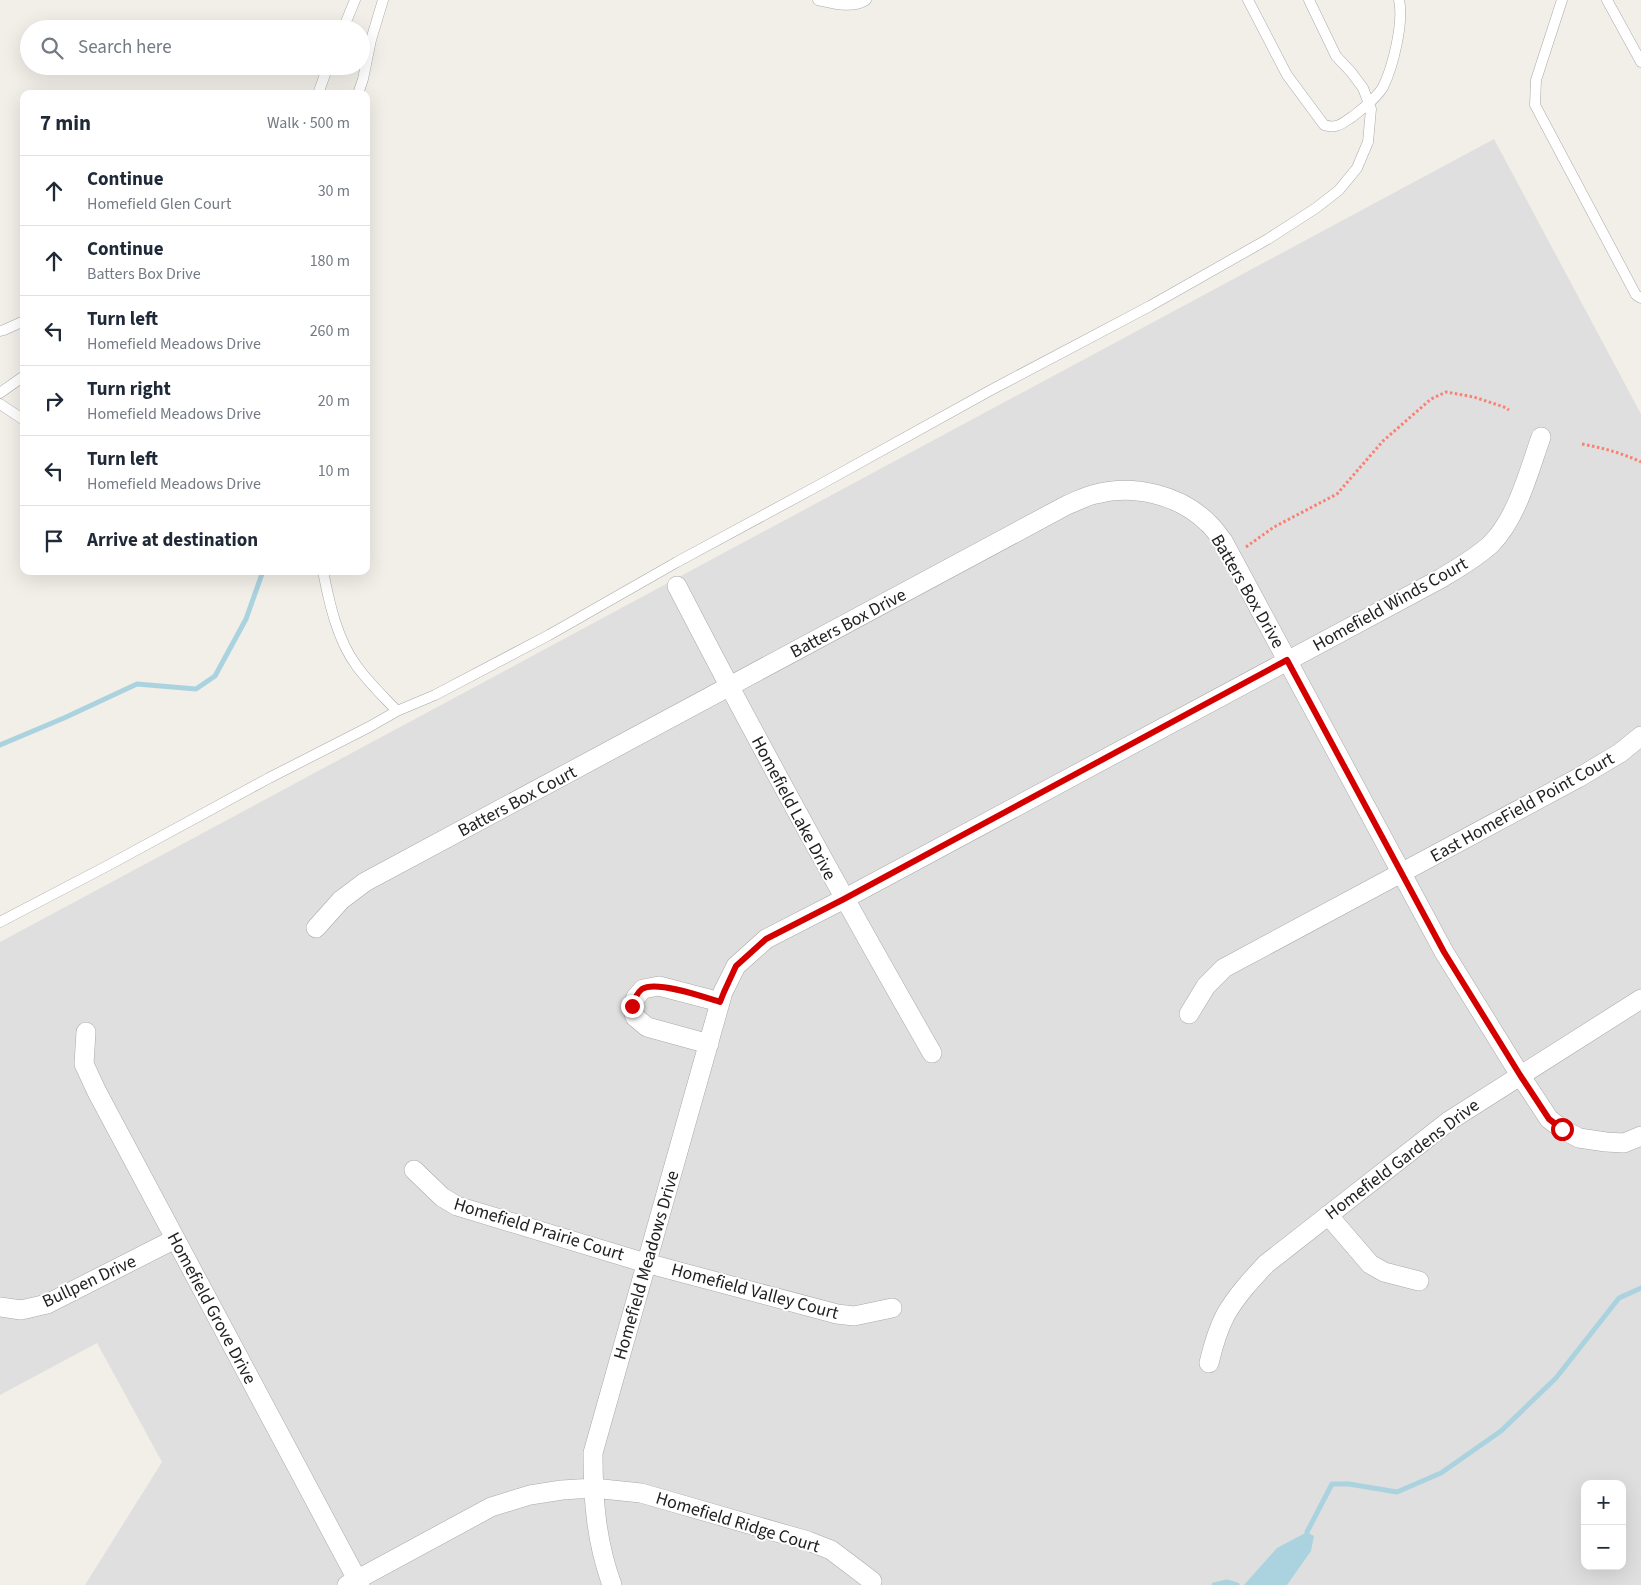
<!DOCTYPE html>
<html lang="en">
<head>
<meta charset="utf-8">
<style>
  body { margin:0; font-family:"Source Sans 3",sans-serif; background:#f6f6f7; color:#1f2937 }
  .controls { position:absolute; right:15px; bottom:15px; display:grid; overflow:hidden; border-radius:10px; box-shadow:0 5px 20px #0002 }
  .controls button { width:45px; height:45px; display:grid; place-items:center; padding:0; border:0; border-bottom:1px solid #e0e1e3; background:#fff; color:#1f2937; font:25px sans-serif }
  .stop { position:absolute; width:15px; height:15px; margin:-11px; border:4px solid #d40000; border-radius:50%; background:#fff }
  .stop.end { background:#d40000; border-color:#fff; box-shadow:0 1px 5px #0008 }
  .list { margin:0; padding:0; list-style:none }
  h2 { display:flex; justify-content:space-between; align-items:center; height:65px; margin:0; padding:0 20px; font-size:21px }
  h2 small { font-size:16px; font-weight:400; color:#747a83 }
  .list li { display:grid; grid-template-columns:32px 1fr auto; gap:15px; align-items:center; box-sizing:border-box; height:70px; padding:0 20px; border-top:1px solid #e0e1e3 }
  .list b { display:block; font-size:19px; white-space:nowrap }
  .list p { margin:0; font-size:16px; white-space:nowrap; color:#747a83 }
  .list em { font-size:16px; font-style:normal; color:#747a83 }
  .icon { flex:none; width:28px; height:28px; fill:none; stroke:currentColor; stroke-width:2; stroke-linecap:round; stroke-linejoin:round }
  .map { position:relative; flex:none; width:1641px; height:1585px; overflow:hidden }
  .search { position:absolute; background:#fff; box-shadow:0 5px 20px #0002; left:20px; top:20px; width:350px; height:55px; display:flex; align-items:center; gap:12px; box-sizing:border-box; padding:0 18px; border-radius:28px; color:#747a83; font-size:19px }
  .panel { position:absolute; background:#fff; box-shadow:0 5px 20px #0002; left:20px; top:90px; width:350px; height:485px; border-radius:10px }
  .map>svg:first-child { display:block }
  .residential { fill:#e0dfdf; fill-rule:evenodd }
  .water { fill:#aad3df }
  .lines { fill:none; stroke-linecap:round; stroke-linejoin:round }
  .stream { stroke:#aad3df; stroke-width:5 }
  .lane-casing { stroke:#a9a9a9; stroke-width:11 }
  .street-casing { stroke:#a9a9a9; stroke-width:20 }
  .path { stroke:#fa8072; stroke-width:3; stroke-dasharray:2.5 2.5; stroke-linecap:butt }
  .lane { stroke:#fff; stroke-width:10 }
  .street { stroke:#fff; stroke-width:19 }
  .route { stroke:#d40000; stroke-width:6 }
  .labels { text-anchor:middle; stroke-width:4; stroke-linejoin:round; paint-order:stroke }
  .street-label { font-size:18px; fill:#222; stroke:#fff }
</style>
</head>
<body>
<div class="map">
<svg width="1641" height="1585" viewBox="0 0 1641 1585">
  <rect width="100%" height="100%" fill="#f2efe9"/>
  <path class="residential" d="M1494,139L1641,414V1585H85L162,1462L97,1343L0,1395V942ZM1585,1484H1622V1566H1585Z"/>
  <path class="water" d="M1307,1532L1314,1536L1311,1551L1287,1585H1244L1277,1548Z"/>
  <g class="lines">
    <path class="stream" d="M0,745L64,718L137,684L196,689L215,676L246,619L263,571
      M1307,1532L1332,1484H1349L1397,1492L1441,1473L1501,1431L1556,1378L1619,1298L1641,1288
      M1214,1585L1227,1582L1237,1585"/>
    <g class="lane-casing">
      <path id="lane" d="M818,0C832,3 852,9 866,0
        M1248,0L1287,75L1324,125C1337,129 1341,124 1352,117C1362,109 1376,99 1383,87C1393,67 1404,22 1399,0
        M1562,0L1536,80L1535,105L1636,295L1641,298
        M1607,0L1641,62
        M343,29L355,0
        M318,94L328,66
        M358,94L363,79L371,40L383,0
        M0,331L4,330L24,321
        M0,393L24,376
        M0,404L24,420
        M323,571C329,602 337,639 356,665C368,682 383,696 397,711
        M0,922L107,866L269,778L369,727L397,711L435,695L549,635L677,562L823,483L991,390L1150,306L1268,239L1316,208L1339,190L1357,168L1368,142L1371,109L1363,88L1351,72L1336,56L1309,0"/>
    </g>
    <g class="street-casing">
      <path id="street" d="M677,586C758,743 844,899 932,1053
        M316,928L341,900L365,882L1067,505C1077,501 1086,496 1096,494C1134,484 1180,495 1208,523C1214,528 1218,535 1223,541L1444,952L1520,1075L1549,1119L1562,1129L1579,1138L1606,1142L1624,1143L1641,1136
        M1189,1014L1206,986L1224,968L1578,778L1620,753L1641,736
        M86,1032L84,1064L97,1092L360,1585
        M709,1044L647,1027L635,1017L632,1006L636,997L643,989L659,986L720,1002
        M414,1170L442,1197L457,1206L646,1263L837,1314L854,1316L892,1308
        M1328,1215L1370,1264L1384,1272L1419,1281
        M0,1307L21,1310L47,1304L175,1239
        M1209,1363C1213,1346 1218,1329 1226,1314C1237,1295 1252,1279 1266,1264L1449,1121L1641,999
        M347,1585L491,1507L530,1495L562,1490L593,1488L641,1493L808,1541L831,1550L872,1581
        M612,1585C596,1541 593,1500 593,1453L723,992L736,966L766,939L844,899L1440,579C1458,568 1476,558 1491,544C1517,518 1529,471 1541,437"/>
    </g>
    <path class="path" d="M1582,444C1603,448 1622,453 1641,462
      M1246,547L1274,527L1337,494L1383,441L1431,399L1446,392L1474,397L1504,407L1509,410"/>
    <use href="#lane" class="lane"/>
    <use href="#street" class="street"/>
  </g>
  <g class="lines">
    <path class="route" d="M632,1006C634,1000 637,993 642,989C656,980 704,997 720,1002L724,992L736,966L766,939L844,899L1287,660L1444,952L1520,1075L1549,1119L1562,1129"/>
  </g>
  <g class="labels">
    <g class="street-label">
      <text transform="translate(1248 591) rotate(60)" y="6">Batters Box Drive</text>
      <text transform="translate(1390 604) rotate(-29)" y="6">Homefield Winds Court</text>
      <text transform="translate(848 623) rotate(-28)" y="6">Batters Box Drive</text>
      <text transform="translate(517 801) rotate(-28)" y="6">Batters Box Court</text>
      <text transform="translate(1522 807) rotate(-29)" y="6">East HomeField Point Court</text>
      <text transform="translate(794 808) rotate(62)" y="6">Homefield Lake Drive</text>
      <text transform="translate(1402 1159) rotate(-37)" y="6">Homefield Gardens Drive</text>
      <text transform="translate(539 1229) rotate(17)" y="6">Homefield Prairie Court</text>
      <text transform="translate(646 1265) rotate(-74)" y="6">Homefield Meadows Drive</text>
      <text transform="translate(89 1281) rotate(-25)" y="6">Bullpen Drive</text>
      <text transform="translate(755 1291) rotate(15)" y="6">Homefield Valley Court</text>
      <text transform="translate(212 1308) rotate(62)" y="6">Homefield Grove Drive</text>
      <text transform="translate(738 1522) rotate(17)" y="6">Homefield Ridge Court</text>
    </g>
  </g>
</svg>
<div class="controls">
<button>+</button>
<button>−</button>
</div>
<div class="stop" style="left:1562px;top:1129px"></div>
<div class="stop end" style="left:632px;top:1006px"></div>
<div class="search"><svg class="icon" aria-label="search" viewBox="0 0 24 24"><circle cx="10" cy="10" r="6"/><path d="M15 15l6 6"/></svg>Search here</div>
<section class="panel">
<h2>7 min<small>Walk · 500 m</small></h2>
<ul class="list">
<li><svg class="icon" aria-label="ahead" viewBox="0 0 24 24"><path d="M12 20V5M6 11l6-6 6 6"/></svg><div><b>Continue</b><p>Homefield Glen Court</p></div><em>30 m</em></li>
<li><svg class="icon" aria-label="ahead" viewBox="0 0 24 24"><path d="M12 20V5M6 11l6-6 6 6"/></svg><div><b>Continue</b><p>Batters Box Drive</p></div><em>180 m</em></li>
<li><svg class="icon" aria-label="left" viewBox="0 0 24 24"><path d="M17 20v-9H6M10 6l-5 5 5 5"/></svg><div><b>Turn left</b><p>Homefield Meadows Drive</p></div><em>260 m</em></li>
<li><svg class="icon" aria-label="right" viewBox="0 0 24 24"><path d="M7 20v-9h11M14 6l5 5-5 5"/></svg><div><b>Turn right</b><p>Homefield Meadows Drive</p></div><em>20 m</em></li>
<li><svg class="icon" aria-label="left" viewBox="0 0 24 24"><path d="M17 20v-9H6M10 6l-5 5 5 5"/></svg><div><b>Turn left</b><p>Homefield Meadows Drive</p></div><em>10 m</em></li>
<li><svg class="icon" aria-label="arrive" viewBox="0 0 24 24"><path d="M6 21V4h12l-3 4 3 4H6"/></svg><div><b>Arrive at destination</b></div></li>
</ul>
</section>
</div>
</body>
</html>
